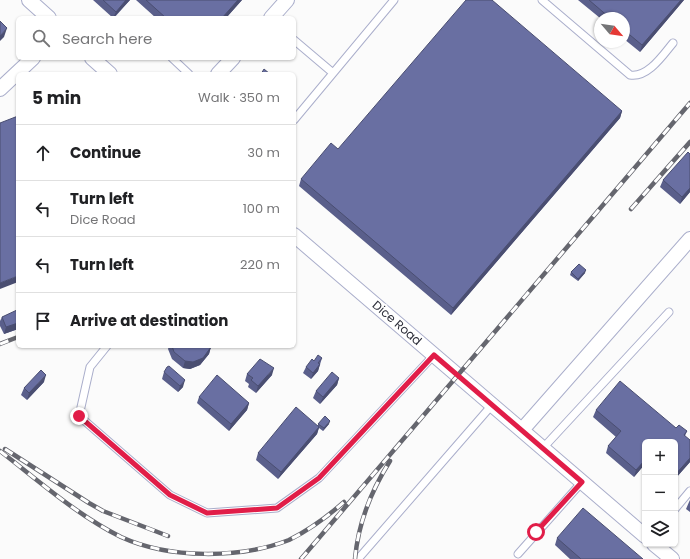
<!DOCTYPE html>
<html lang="en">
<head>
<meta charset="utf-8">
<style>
  body { margin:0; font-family:Poppins,sans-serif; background:#f6f6f6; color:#202124 }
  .controls { position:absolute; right:12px; bottom:12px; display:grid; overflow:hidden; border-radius:6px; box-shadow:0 1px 3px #0004 }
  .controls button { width:36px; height:36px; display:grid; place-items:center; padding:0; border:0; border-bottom:1px solid #e0e0e0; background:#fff; color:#202124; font:20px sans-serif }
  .compass { position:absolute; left:594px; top:12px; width:36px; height:36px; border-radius:50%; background:#fff; box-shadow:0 1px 3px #0004; rotate:119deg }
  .stop { position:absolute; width:12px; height:12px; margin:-9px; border:3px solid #e11d48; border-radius:50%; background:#fff }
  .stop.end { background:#e11d48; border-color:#fff; box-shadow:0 1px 4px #0008 }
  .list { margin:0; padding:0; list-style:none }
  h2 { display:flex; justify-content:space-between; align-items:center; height:52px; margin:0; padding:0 16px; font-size:17px }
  h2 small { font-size:13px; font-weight:400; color:#757577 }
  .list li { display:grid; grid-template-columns:26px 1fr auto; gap:12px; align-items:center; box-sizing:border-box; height:56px; padding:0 16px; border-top:1px solid #e0e0e0 }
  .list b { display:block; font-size:15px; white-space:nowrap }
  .list p { margin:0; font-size:13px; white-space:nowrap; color:#757577 }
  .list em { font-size:13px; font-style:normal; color:#757577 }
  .icon { flex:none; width:22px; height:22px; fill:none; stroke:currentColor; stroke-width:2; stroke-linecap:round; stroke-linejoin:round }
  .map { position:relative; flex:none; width:690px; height:559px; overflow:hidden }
  .search { position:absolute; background:#fff; box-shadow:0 1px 3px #0004; left:16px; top:16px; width:280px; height:44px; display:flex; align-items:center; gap:10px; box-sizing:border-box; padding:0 14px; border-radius:6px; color:#757577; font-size:15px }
  .panel { position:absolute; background:#fff; box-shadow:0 1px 3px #0004; left:16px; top:72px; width:280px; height:276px; border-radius:6px }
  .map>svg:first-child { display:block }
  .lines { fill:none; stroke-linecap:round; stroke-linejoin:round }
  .service-casing { stroke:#aaaecb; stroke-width:9 }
  .minor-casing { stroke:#aaaecb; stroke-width:16 }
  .service { stroke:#fff; stroke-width:7 }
  .minor { stroke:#fff; stroke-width:14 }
  .rail-casing { stroke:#65666e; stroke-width:4.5 }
  .rail { stroke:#fff; stroke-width:3; stroke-dasharray:9; stroke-linecap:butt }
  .wall { fill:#5a5f8b }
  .shaded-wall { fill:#4a4e71 }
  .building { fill:#696fa2; stroke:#4a4e71 }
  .route { stroke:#e11d48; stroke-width:5 }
  .labels { text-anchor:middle; stroke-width:4; stroke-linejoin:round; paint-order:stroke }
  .street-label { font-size:12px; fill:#2d2f3a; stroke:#fff }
</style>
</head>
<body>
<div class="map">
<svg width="690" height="559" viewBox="0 0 690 559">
  <rect width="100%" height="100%" fill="#fbfbfb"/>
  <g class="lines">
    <g class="service-casing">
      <path id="service" d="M542,0L630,75C648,78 663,55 673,43
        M294,40L333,73
        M172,58L189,74
        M294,120L394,0
        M107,346L90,367L79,416L170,495L207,513L277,508L319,478L434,355
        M543,448L669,312
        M675,509L690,491
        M518,554L582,482
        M358,559L492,405"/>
    </g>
    <g class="minor-casing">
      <path id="minor" d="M29,0L49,18
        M271,18L287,0
        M92,58L110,74
        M218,74L233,58
        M0,89L33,58
        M294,235L645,536
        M522,430L690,239
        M654,544L672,559"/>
    </g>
    <use href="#service" class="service"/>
    <use href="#minor" class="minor"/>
    <g class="rail-casing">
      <path id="rail" d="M631,209L690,142
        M0,344L18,337
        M5,449L89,503L103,511L168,536
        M0,451C39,481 77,515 121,537C169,559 240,559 289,540C309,530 327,517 344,502
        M301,559L690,103
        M355,559C358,524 371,491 390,461"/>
    </g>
    <use href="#rail" class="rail"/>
  </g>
  <path class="wall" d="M93,0H130L114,18H113Z
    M136,0H242L226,18H156Z
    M578,0H684L640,52L624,39V18H600Z
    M622,111L620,118L451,315L299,186L301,179L338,149Z
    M690,154V192L680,204L660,187L663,180Z
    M571,272L585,273L578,281L570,275Z
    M18,312V329L4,334L0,326V321L2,317Z
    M169,346H211L209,354L200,365L190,369L183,368L172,359L168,349Z
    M322,358L318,371L311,379L303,373L306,367L314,361Z
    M164,372L183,387L178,392L162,379Z
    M247,374L272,375L256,393L248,387L249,384L245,381Z
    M339,378L337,385L320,404L313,398L316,391Z
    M44,382L27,400L21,395L24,388Z
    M199,397L249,403L247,410L229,431L197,403Z
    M596,410L687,431L685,436L690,462L675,479V442H645V464L634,477L606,453L608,446L616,437L593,417Z
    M318,424H329L323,431L319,428L317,434L278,479L256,460L258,453L318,425Z
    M690,500V512L686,509L689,502Z
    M557,538L643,559H570L555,545Z"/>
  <path class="shaded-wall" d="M126,0H130L113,18L116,12Z
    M238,0H242L226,18H222Z
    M681,0H684L640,52L642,45Z
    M7,28L4,37L0,41V36Z
    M622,111L620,118L451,315L453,308Z
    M690,188V192L680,204L682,197Z
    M586,270L585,273L578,281V279Z
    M18,276V282L0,289V283Z
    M18,323V329L4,334L6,327Z
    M211,347L209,354L200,365L190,369L183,368L185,361Z
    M320,364L318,371L311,379L313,373Z
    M274,368L272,375L256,393L258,386Z
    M46,375L44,382L27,400L29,393Z
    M339,378L337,385L320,404L323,397Z
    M185,380L183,387L178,392L180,386Z
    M249,403L247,410L229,431L231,424Z
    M330,421L329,424L323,431L324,428Z
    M319,427L317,434L278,479L281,472Z
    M690,458V462L675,479V475Z
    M645,460V464L634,477L636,470Z"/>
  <path class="building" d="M103,0H126L116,12Z
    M146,0H238L222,18H166Z
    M466,0H492L622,111L453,308L301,179L331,143L338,149Z
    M589,0H681L642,45L624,30V18H610Z
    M0,21L7,28L0,36Z
    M264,69L270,74H261Z
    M18,116V276L0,283V123Z
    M688,152L690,154V188L682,197L663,180Z
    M579,264L586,270L578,279L571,272Z
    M17,310L18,312V323L6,327L2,317Z
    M172,346H211V347L203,358L193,362L185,361L174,352Z
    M318,355L322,358L318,363L320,364L313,373L306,367L312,359L314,361Z
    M260,359L274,368L258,386L251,380L253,378L247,374Z
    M169,366L185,380L180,386L164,372L167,367Z
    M41,370L46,375L29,393L24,388Z
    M332,372L339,378L323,397L316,391Z
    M217,375L249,403L231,424L199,397Z
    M620,381L676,428L679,425L687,431L684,435L690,440V458L675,475V442H645V460L636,470L608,446L621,431L596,410Z
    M296,407L319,427L281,472L258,453Z
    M325,416L330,421L324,428L318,424Z
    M583,508L643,559H581L557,538Z"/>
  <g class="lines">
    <path class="route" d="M79,416L170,495L207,513L277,508L319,478L434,355L582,482L536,532"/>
  </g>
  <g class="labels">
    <g class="street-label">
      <text transform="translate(397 323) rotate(41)" y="4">Dice Road</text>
    </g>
  </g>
</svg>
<div class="controls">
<button>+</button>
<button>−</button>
<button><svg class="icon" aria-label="layers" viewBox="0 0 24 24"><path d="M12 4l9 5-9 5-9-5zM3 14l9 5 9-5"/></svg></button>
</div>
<svg class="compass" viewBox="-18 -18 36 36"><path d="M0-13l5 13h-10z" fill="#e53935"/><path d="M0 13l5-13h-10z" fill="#757577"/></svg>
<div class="stop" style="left:536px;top:532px"></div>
<div class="stop end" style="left:79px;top:416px"></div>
<div class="search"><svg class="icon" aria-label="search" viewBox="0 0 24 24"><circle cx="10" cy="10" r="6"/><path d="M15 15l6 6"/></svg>Search here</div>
<section class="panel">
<h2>5 min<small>Walk · 350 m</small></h2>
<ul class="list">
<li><svg class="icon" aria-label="ahead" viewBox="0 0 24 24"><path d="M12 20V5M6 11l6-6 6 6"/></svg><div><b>Continue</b></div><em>30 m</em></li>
<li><svg class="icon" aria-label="left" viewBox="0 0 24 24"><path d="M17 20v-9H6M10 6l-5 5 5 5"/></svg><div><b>Turn left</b><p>Dice Road</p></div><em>100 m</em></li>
<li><svg class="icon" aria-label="left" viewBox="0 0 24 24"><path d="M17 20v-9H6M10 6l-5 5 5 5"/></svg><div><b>Turn left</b></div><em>220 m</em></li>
<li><svg class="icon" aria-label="arrive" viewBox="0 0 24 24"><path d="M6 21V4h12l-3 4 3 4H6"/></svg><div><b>Arrive at destination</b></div></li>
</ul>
</section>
</div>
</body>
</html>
